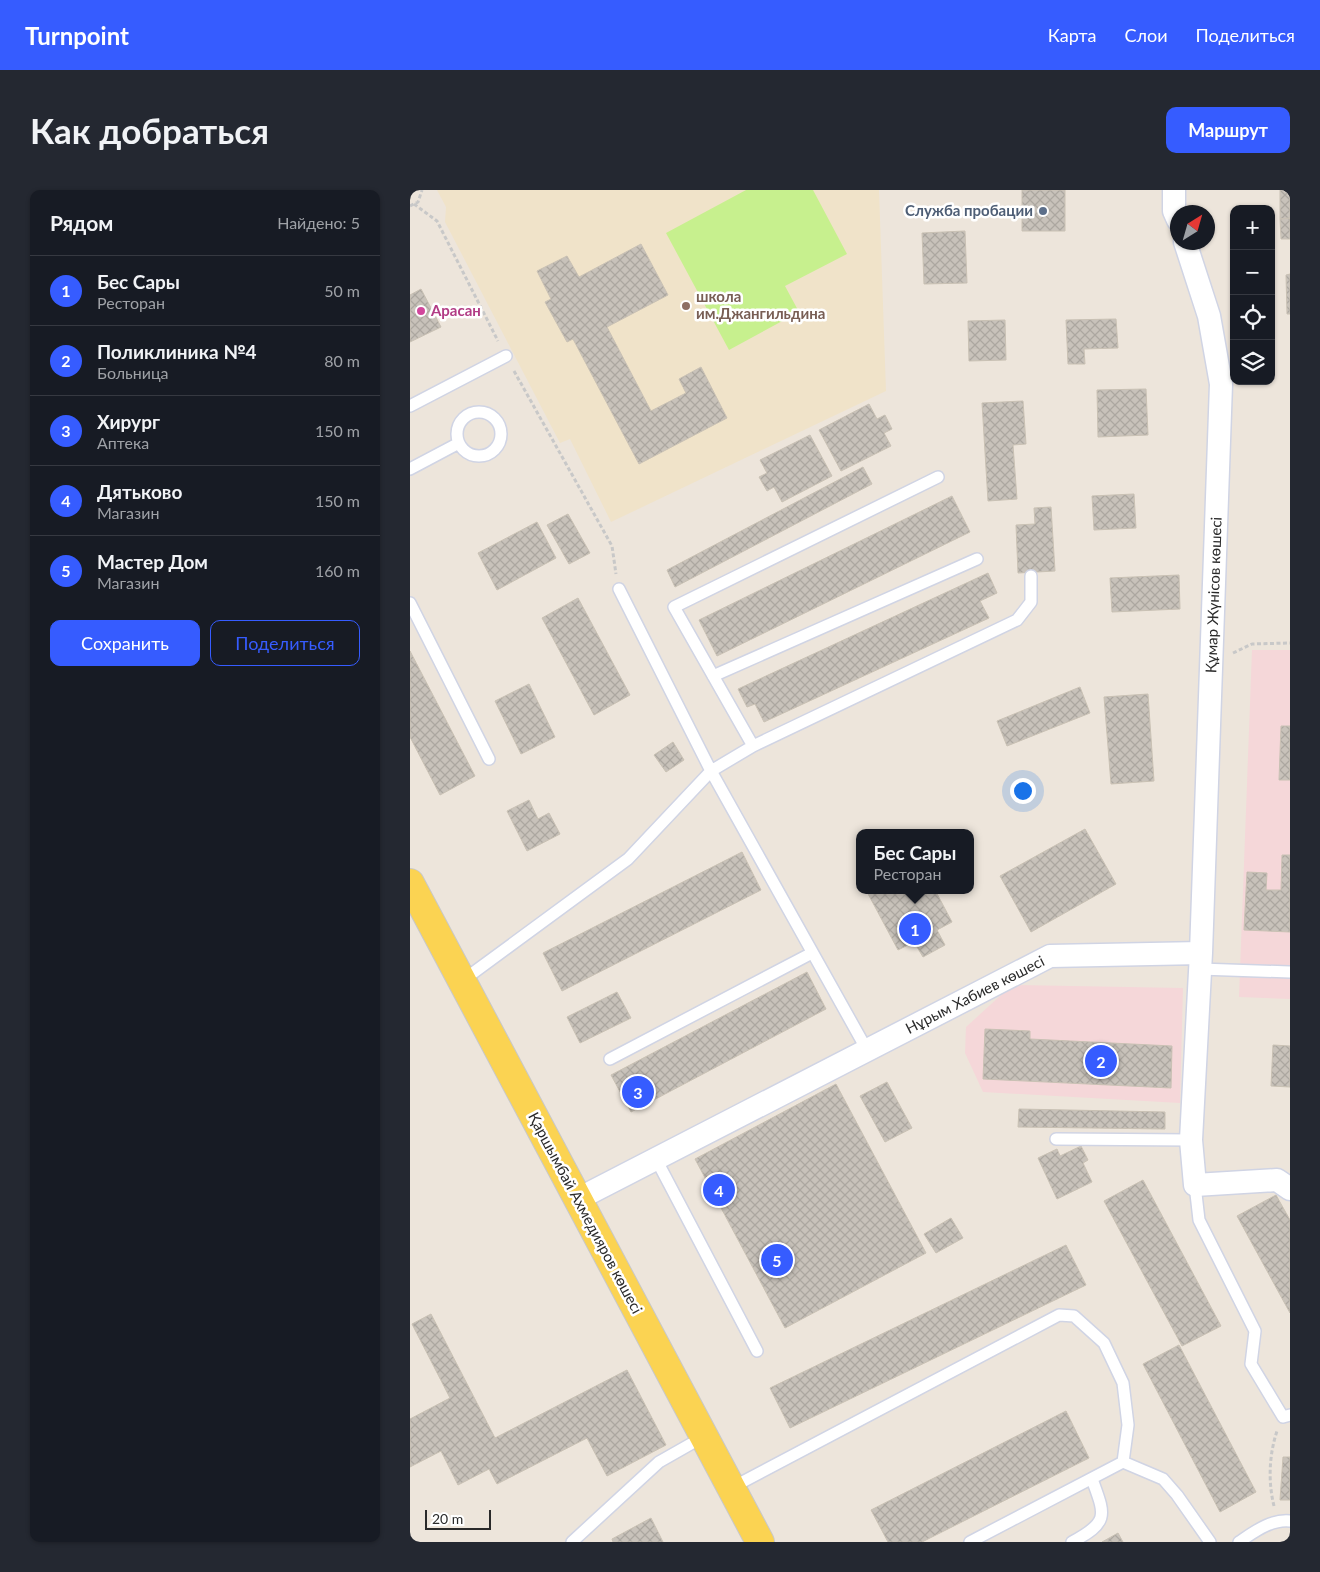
<!DOCTYPE html>
<html lang="ru">
<head>
<meta charset="utf-8">
<style>
  body { margin:0; font-family:Lato,sans-serif; background:#242831; color:#f1f3f6 }
  .controls { position:absolute; right:15px; top:15px; display:grid; overflow:hidden; border-radius:10px; box-shadow:0 1px 4px #0004 }
  .controls button { width:45px; height:45px; display:grid; place-items:center; padding:0; border:0; border-bottom:1px solid #363941; background:#171b24; color:#f1f3f6; font:25px sans-serif }
  .compass { position:absolute; left:760px; top:15px; width:45px; height:45px; border-radius:50%; background:#171b24; box-shadow:0 1px 4px #0004; rotate:37deg }
  .scale { position:absolute; left:15px; bottom:12px; width:66px; box-sizing:border-box; padding-left:5px; border:2px solid #2a2a2a; border-top:0; font-size:14px; line-height:18px; white-space:nowrap; color:#2a2a2a; -webkit-text-stroke:4px #fff; paint-order:stroke }
  .you { position:absolute; left:612px; top:600px; width:18px; height:18px; margin:-12px; border:4px solid #fff; border-radius:50%; background:#1a73e8; box-shadow:0 0 0 8px #1a73e833 }
  .badge { display:grid; place-items:center; width:32px; height:32px; border-radius:50%; background:#365cff; color:#fff; font-size:16px; font-weight:700 }
  .pin { position:absolute; translate:-50% -50%; border:2px solid #fff; box-shadow:0 1px 5px #0006 }
  .popup { position:absolute; left:446px; top:639px; width:118px; height:65px; box-sizing:border-box; display:grid; place-content:center; border-radius:10px; background:#171b24; filter:drop-shadow(0 1px 4px #0005); font-size:16px; white-space:nowrap; color:#9ea1a6 }
  .popup b { font-size:19px; color:#f1f3f6 }
  .popup::after { content:''; position:absolute; left:50%; top:100%; margin-left:-10px; border:10px solid transparent; border-top-color:#171b24 }
  .list { margin:0; padding:0; list-style:none }
  h2 { display:flex; justify-content:space-between; align-items:center; height:65px; margin:0; padding:0 20px; font-size:21px }
  h2 small { font-size:16px; font-weight:400; color:#9ea1a6 }
  .list li { display:grid; grid-template-columns:32px 1fr auto; gap:15px; align-items:center; box-sizing:border-box; height:70px; padding:0 20px; border-top:1px solid #363941 }
  .list b { display:block; font-size:19px; white-space:nowrap }
  .list p { margin:0; font-size:16px; white-space:nowrap; color:#9ea1a6 }
  .list em { font-size:16px; font-style:normal; color:#9ea1a6 }
  .actions { display:flex; gap:10px; padding:15px 20px }
  .actions a { flex:1; padding:11px 0; border:1px solid #365cff; border-radius:10px; text-align:center; font-size:18px; color:#365cff }
  .actions .main { background:#365cff; color:#fff }
  .icon { flex:none; width:28px; height:28px; fill:none; stroke:currentColor; stroke-width:2; stroke-linecap:round; stroke-linejoin:round }
  .map { position:relative; flex:none; width:880px; height:1352px; overflow:hidden; border-radius:10px }
  header { display:flex; align-items:center; gap:30px; box-sizing:border-box; height:70px; padding:0 25px; background:#365cff; color:#fff }
  header strong { font-size:24px }
  nav { display:flex; gap:28px; margin-inline-start:auto; font-size:18px }
  .intro { display:flex; align-items:center; justify-content:space-between; box-sizing:border-box; height:120px; padding:0 30px }
  h1 { margin:0; font-size:35px }
  .button { padding:12px 22px; border-radius:10px; background:#365cff; color:#fff; font-size:18px; font-weight:700 }
  main { display:flex; gap:30px; padding:0 30px }
  aside { flex:1; background:#171b24; border-radius:10px; box-shadow:0 1px 4px #0004 }
  .map>svg:first-child { display:block }
  .education { fill:#f0e3c9 }
  .medical { fill:#f5d7d9 }
  .pitch { fill:#c7f08e }
  .building { fill:url(#building-cross-hatch); stroke:#c9c1b4 }
  .lines { fill:none; stroke-linecap:round; stroke-linejoin:round }
  .service-casing { stroke:#d0d4e4; stroke-width:14 }
  .minor-casing { stroke:#d0d4e4; stroke-width:25 }
  .primary-casing { stroke:#c8c8c8; stroke-width:30 }
  .path { stroke:#c8c8c8; stroke-width:3; stroke-dasharray:4 2.5; stroke-linecap:butt }
  .service { stroke:#fff; stroke-width:11 }
  .minor { stroke:#fff; stroke-width:22 }
  .primary { stroke:#fbd352; stroke-width:28 }
  .service-dot { fill:#5c6f8a; stroke:#fff; stroke-width:2 }
  .education-dot { fill:#8d6e63; stroke:#fff; stroke-width:2 }
  .hotel-dot { fill:#d1479c; stroke:#fff; stroke-width:2 }
  .labels { text-anchor:middle; stroke-width:5; stroke-linejoin:round; paint-order:stroke }
  .service-label { font-size:15px; font-weight:bold; fill:#4e5e75; stroke:#fff; text-anchor:end }
  .education-label { font-size:15px; font-weight:bold; fill:#785e54; stroke:#fff; text-anchor:start }
  .hotel-label { font-size:15px; font-weight:bold; fill:#b23c85; stroke:#fff; text-anchor:start }
  .street-label { font-size:15px; fill:#2a2a2a; stroke:#fff }
</style>
</head>
<body>
<header>
<strong>Turnpoint</strong>
<nav><a>Карта</a><a>Слои</a><a>Поделиться</a></nav>
</header>
<div class="intro"><h1>Как добраться</h1><a class="button">Маршрут</a></div>
<main>
<aside>
<h2>Рядом<small>Найдено: 5</small></h2>
<ul class="list">
<li><span class="badge">1</span><div><b>Бес Сары</b><p>Ресторан</p></div><em>50 m</em></li>
<li><span class="badge">2</span><div><b>Поликлиника №4</b><p>Больница</p></div><em>80 m</em></li>
<li><span class="badge">3</span><div><b>Хирург</b><p>Аптека</p></div><em>150 m</em></li>
<li><span class="badge">4</span><div><b>Дятьково</b><p>Магазин</p></div><em>150 m</em></li>
<li><span class="badge">5</span><div><b>Мастер Дом</b><p>Магазин</p></div><em>160 m</em></li>
</ul>
<div class="actions"><a class="main">Сохранить</a><a>Поделиться</a></div>
</aside>
<div class="map">
<svg width="880" height="1352" viewBox="0 0 880 1352">
  <defs>
    <pattern id="building-cross-hatch" width="8" height="8" patternUnits="userSpaceOnUse" patternTransform="scale(1.25)"><rect width="8" height="8" fill="#c8c2ba"/><path d="M0 0l8 8M0 8l8-8" fill="none" stroke="#aca7a0"/></pattern>
  </defs>
  <rect width="100%" height="100%" fill="#ede5db"/>
  <path class="education" d="M27,0H469L476,201L201,332L160,249L150,253L35,32L36,17Z"/>
  <path class="medical" d="M842,460H880V809L829,807Z
    M602,795L773,798L770,913L573,902L555,863L556,837Z"/>
  <path class="pitch" d="M336,0H403L437,64L375,96L389,122L319,160L256,43Z"/>
  <path class="building" d="M612,0H655V41H612Z
    M870,0H880V28L870,29Z
    M880,28V49H871L870,29Z
    M555,41L557,93L514,94L512,43Z
    M231,54L258,105L197,137L241,221L276,203L269,189L291,177L317,228L229,274L163,149L157,152L135,112L141,109L127,81L157,66L169,87Z
    M880,84V124H877L876,85Z
    M11,99L31,137L0,152V105Z
    M706,129L708,158L674,159L675,174H658L656,130Z
    M595,130L596,170L559,171L558,131Z
    M736,199L738,245L688,247L687,200Z
    M613,211L616,254L603,255L607,309L578,311L572,213Z
    M459,214L467,229L475,225L482,239L474,243L481,256L431,281L409,240Z
    M400,245L422,286L372,312L364,297L357,301L349,287L357,283L350,270Z
    M453,277L462,294L265,397L257,380Z
    M724,304L726,338L684,340L682,306Z
    M542,306L560,342L307,466L289,430Z
    M641,317L645,381L608,383L606,335L625,334L624,318Z
    M158,324L180,363L159,374L137,335Z
    M127,332L146,368L87,400L68,363Z
    M578,383L587,403L570,411L579,428L354,532L345,514L337,517L328,499Z
    M769,385L770,419L702,422L700,388Z
    M168,408L220,505L184,525L132,428Z
    M0,461L65,586L30,605L0,547Z
    M119,494L145,547L111,564L85,511Z
    M670,497L680,523L597,556L587,531Z
    M738,504L744,591L701,594L694,507Z
    M871,536H880V590H869Z
    M263,552L274,570L256,582L244,565Z
    M119,610L128,629L139,623L150,644L117,661L97,621Z
    M675,639L706,694L621,742L590,686Z
    M332,662L351,700L152,801L133,763Z
    M872,665H880V742L834,740L837,682L857,683L856,700H871Z
    M456,700H525L542,732L527,740L535,755L513,767L504,752L488,760Z
    M397,782L416,819L221,922L201,885Z
    M207,802L221,828L170,853L157,827Z
    M575,839L620,841V849L762,856L761,898L573,889Z
    M863,855L880,856V897L861,896Z
    M477,892L502,938L475,952L450,906Z
    M426,894L516,1063L375,1138L285,969Z
    M609,919L755,922V939L608,937Z
    M671,956L678,970L673,973L682,992L647,1009L628,968L647,959L650,966Z
    M733,990L811,1136L772,1156L694,1011Z
    M866,1005L880,1030V1123L827,1026Z
    M541,1028L553,1048L526,1063L514,1044Z
    M656,1055L676,1095L380,1238L360,1198Z
    M21,1124L85,1248L217,1180L256,1255L197,1286L177,1248L87,1294L79,1279L48,1295L31,1261L0,1277V1229L40,1208L2,1134Z
    M769,1155L846,1302L810,1322L733,1174Z
    M656,1221L679,1268L512,1352H478L461,1320Z
    M873,1267H880V1310H870Z
    M241,1328L253,1352H203L202,1349Z
    M708,1343L713,1352H692Z"/>
  <g class="lines">
    <g class="service-casing">
      <path id="service" d="M0,216L96,166
        M47 244a22 22 0 1 1 44 0a22 22 0 1 1-44 0Z
        M0,279L49,253
        M209,399L301,581L457,860
        M0,413L79,569
        M303,486L567,369
        M343,556L264,417L528,287
        M790,779L880,782
        M52,791L218,669L301,581L343,556L607,430L621,412V386
        M200,869L402,763
        M646,949L781,950
        M246,969L347,1161
        M785,995L789,1030L845,1141L841,1174L873,1227L880,1225
        M713,1272L753,1289L767,1305L800,1352
        M321,1298L649,1125L664,1126L694,1153L713,1193L718,1235L713,1272L560,1352
        M162,1352L249,1272L293,1247
        M662,1352C700,1332 695,1325 682,1289
        M829,1352C844,1342 861,1329 880,1331"/>
    </g>
    <g class="minor-casing">
      <path id="minor" d="M764,0V21L768,30
        M775,52L799,126L811,194L791,763
        M168,1009L640,766L791,763L781,950L785,995L867,990L880,999"/>
    </g>
    <g class="primary-casing">
      <path id="primary" d="M0,693L350,1352"/>
    </g>
    <path class="path" d="M4,14L27,31L88,151
      M0,16L8,12L12,0
      M104,181L202,356L206,384
      M823,463L842,454L880,453
      M864,1316C858,1292 859,1265 867,1241"/>
    <use href="#service" class="service"/>
    <use href="#minor" class="minor"/>
    <use href="#primary" class="primary"/>
  </g>
  <circle class="service-dot" cx="633" cy="21" r="5"/>
  <circle class="education-dot" cx="276" cy="116" r="5"/>
  <circle class="hotel-dot" cx="11" cy="121" r="5"/>
  <g class="labels">
    <g class="service-label">
      <text x="623" y="26">Служба пробации</text>
    </g>
    <g class="education-label">
      <text x="286" y="112">школа<tspan x="286" dy="17">им.Джангильдина</tspan></text>
    </g>
    <g class="hotel-label">
      <text x="21" y="126">Арасан</text>
    </g>
    <g class="street-label">
      <text transform="translate(804 405) rotate(-88)" y="5">Құмар Жүнісов көшесі</text>
      <text transform="translate(565 805) rotate(-27)" y="5">Нұрым Хабиев көшесі</text>
      <text transform="translate(175 1023) rotate(62)" y="5">Қаршымбай Ахмедияров көшесі</text>
    </g>
  </g>
</svg>
<div class="controls">
<button>+</button>
<button>−</button>
<button><svg class="icon" aria-label="locate" viewBox="0 0 24 24"><circle cx="12" cy="12" r="6"/><path d="M12 2v4M12 18v4M2 12h4M18 12h4"/></svg></button>
<button><svg class="icon" aria-label="layers" viewBox="0 0 24 24"><path d="M12 4l9 5-9 5-9-5zM3 14l9 5 9-5"/></svg></button>
</div>
<svg class="compass" viewBox="-18 -18 36 36"><path d="M0-13l5 13h-10z" fill="#e53935"/><path d="M0 13l5-13h-10z" fill="#9ea1a6"/></svg>
<div class="scale">20 m</div>
<div class="you"></div>
<div class="pin badge" style="left:505px;top:739px">1</div>
<div class="popup"><b>Бес Сары</b>Ресторан</div>
<div class="pin badge" style="left:691px;top:871px">2</div>
<div class="pin badge" style="left:228px;top:902px">3</div>
<div class="pin badge" style="left:309px;top:1000px">4</div>
<div class="pin badge" style="left:367px;top:1070px">5</div>
</div>
</main>
</body>
</html>
